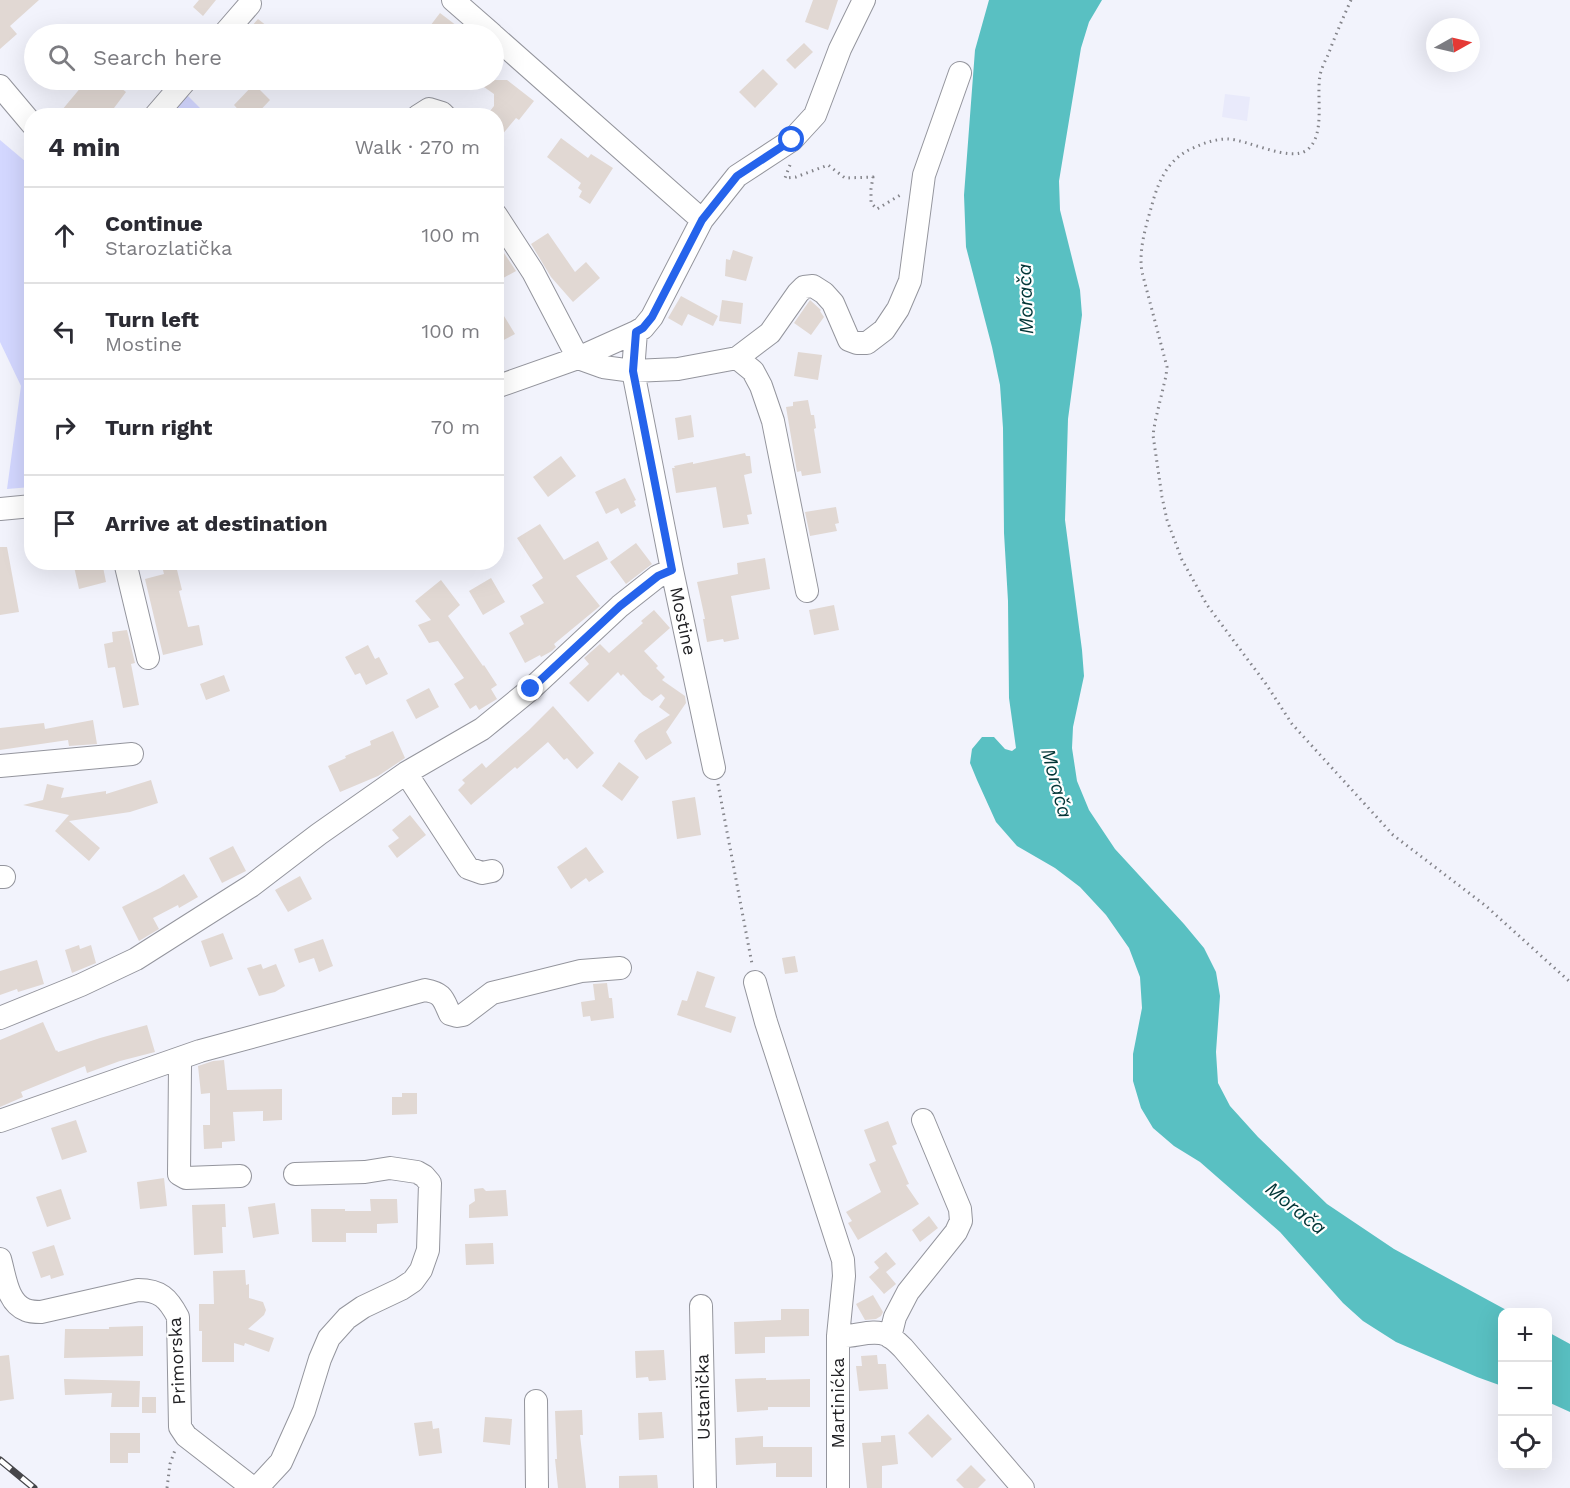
<!DOCTYPE html>
<html lang="en">
<head>
<meta charset="utf-8">
<style>
  body { margin:0; font-family:"Work Sans",sans-serif; background:#f2f2f3; color:#2b2b33 }
  .controls { position:absolute; right:18px; bottom:18px; display:grid; overflow:hidden; border-radius:12px; box-shadow:0 6px 24px #0002 }
  .controls button { width:54px; height:54px; display:grid; place-items:center; padding:0; border:0; border-bottom:2px solid #e1e1e2; background:#fff; color:#2b2b33; font:30px sans-serif }
  .compass { position:absolute; left:1426px; top:18px; width:54px; height:54px; border-radius:50%; background:#fff; box-shadow:0 6px 24px #0002; rotate:82deg }
  .stop { position:absolute; width:18px; height:18px; margin:-14px; border:4px solid #2563eb; border-radius:50%; background:#fff }
  .stop.end { background:#2563eb; border-color:#fff; box-shadow:0 2px 6px #0008 }
  .list { margin:0; padding:0; list-style:none }
  h2 { display:flex; justify-content:space-between; align-items:center; height:78px; margin:0; padding:0 24px; font-size:26px }
  h2 small { font-size:20px; font-weight:400; color:#7c7c81 }
  .list li { display:grid; grid-template-columns:39px 1fr auto; gap:18px; align-items:center; box-sizing:border-box; height:96px; padding:0 24px; border-top:2px solid #e1e1e2 }
  .list b { display:block; font-size:22px; white-space:nowrap }
  .list p { margin:0; font-size:20px; white-space:nowrap; color:#7c7c81 }
  .list em { font-size:20px; font-style:normal; color:#7c7c81 }
  .icon { flex:none; width:33px; height:33px; fill:none; stroke:currentColor; stroke-width:2; stroke-linecap:round; stroke-linejoin:round }
  .map { position:relative; flex:none; width:1570px; height:1488px; overflow:hidden }
  .search { position:absolute; background:#fff; box-shadow:0 6px 24px #0002; left:24px; top:24px; width:480px; height:66px; display:flex; align-items:center; gap:15px; box-sizing:border-box; padding:0 21px; border-radius:33px; color:#7c7c81; font-size:22px }
  .panel { position:absolute; background:#fff; box-shadow:0 6px 24px #0002; left:24px; top:108px; width:480px; height:462px; border-radius:24px }
  .map>svg:first-child { display:block }
  .built { fill:#e9eafb }
  .green { fill:#d3d7ff }
  .water { fill:#59c0c2 }
  .building { fill:#e1d8d3 }
  .lines { fill:none; stroke-linecap:round; stroke-linejoin:round }
  .minor-casing { stroke:#94959d; stroke-width:24 }
  .path { stroke:#84848a; stroke-width:3; stroke-dasharray:1.5 4.5; stroke-linecap:butt }
  .minor { stroke:#fff; stroke-width:22 }
  .rail-casing { stroke:#46464a; stroke-width:7 }
  .rail { stroke:#fff; stroke-width:4.5; stroke-dasharray:14; stroke-linecap:butt }
  .route { stroke:#2563eb; stroke-width:8 }
  .labels { text-anchor:middle; stroke-width:4.5; stroke-linejoin:round; paint-order:stroke }
  .street-label { font-size:18px; fill:#222225; stroke:#fff }
  .water-label { font-size:20px; font-style:italic; fill:#023536; stroke:#fff }
</style>
</head>
<body>
<div class="map">
<svg width="1570" height="1488" viewBox="0 0 1570 1488">
  <rect width="100%" height="100%" fill="#f2f3fc"/>
  <path class="built" d="M1225,94L1250,97L1247,121L1222,117Z"/>
  <path class="green" d="M170,80H172L207,115L141,116Z
    M0,140L32,167L31,487L7,489L21,386L0,342Z"/>
  <path class="water" d="M989,0H1102L1089,22L1081,48L1059,181L1060,210L1080,290L1082,315L1068,419L1065,520L1082,650L1084,676L1073,727L1072,748L1077,781L1089,810L1115,849L1184,924L1204,948L1216,972L1220,996L1216,1052L1218,1083L1230,1106L1258,1137L1327,1204L1394,1249L1510,1312H1502V1386L1477,1377L1396,1342L1363,1321L1343,1303L1280,1232L1200,1162L1174,1146L1153,1128L1141,1108L1133,1081V1054L1142,1008L1140,977L1129,948L1106,915L1080,887L1055,868L1017,846L996,822L977,780L970,763L972,749L982,737H994L1005,749L1012,751L1016,748L1009,698L1008,601L1004,533L1003,428L1000,385L992,347L966,247L964,195L975,50Z
    M1548,1332L1570,1344V1412L1548,1402Z"/>
  <path class="building" d="M0,0H39L10,26L17,34L0,49Z
    M199,0H216L203,16L193,7Z
    M813,0H838L828,30L805,22Z
    M440,13L457,26L451,34H424Z
    M258,19L277,34H245Z
    M804,43L813,52L795,69L786,60Z
    M763,69L778,84L755,108L739,92Z
    M87,80H111L126,92L108,116H57Z
    M474,80H507L534,101L519,120L516,118L496,142V116H486L494,106V94Z
    M254,84L270,100L255,116H244L234,105Z
    M561,138L588,158L591,154L613,168L590,204L579,197L582,191L578,188L581,183L547,157Z
    M548,233L575,272L586,262L600,278L573,302L551,277L531,244Z
    M496,241L516,271L496,282Z
    M733,250L753,257L746,281L725,276L726,259L730,260Z
    M681,296L718,316L713,326L688,314L682,326L668,318Z
    M722,300L743,303L741,324L719,321Z
    M810,300L821,310L820,311L824,317L811,335L794,323Z
    M496,303L515,334L496,344Z
    M798,352L822,355L818,380L794,376Z
    M808,400L811,415H814L816,428L814,429L821,473L802,476L801,471L797,472L786,407L793,406V402Z
    M691,415L694,437L678,440L675,418Z
    M745,453L746,456H750L752,473L744,475L752,514L747,515L749,524L723,528L716,487L676,493L672,468H675L674,466L693,462V464Z
    M561,456L576,476L548,497L533,477Z
    M625,478L636,500L634,501L636,506L621,514L618,508L606,514L595,492Z
    M836,507L839,523L835,524L837,531L810,536L805,512Z
    M540,524L564,560L598,541L608,559L576,576L600,606L554,644L556,647L552,651L541,657L540,655L525,663L509,633L524,624L520,616L544,603L532,585L543,578L517,538Z
    M636,543L652,564L626,584L610,562Z
    M0,547H7L19,612L0,615Z
    M765,558L770,589L731,596L739,639L724,642L723,639L707,642L703,619H705L697,582L738,574L737,563Z
    M73,562H102L106,582L79,589Z
    M161,562H175L182,590L179,591L188,627L199,625L203,645L163,655L145,579L164,574Z
    M491,578L505,602L483,615L469,591Z
    M441,580L460,605L448,616L483,666L484,665L497,685L491,689L497,699L479,710L476,705L470,709L454,684L464,678L438,641L429,643L418,625L431,620L415,601Z
    M834,605L839,630L814,635L809,610Z
    M654,610L670,628L644,651L658,666L656,668L665,677L662,680L685,696L686,703L666,732L672,743L646,760L634,741L639,734L670,715L659,707L665,698L661,694L652,701L643,695L623,674L621,676L618,672L588,702L569,683L589,664L584,658L600,644L609,653L643,623L641,621Z
    M127,630L135,663L131,664L139,705L123,708L115,667L108,668L104,644L113,642L112,632Z
    M368,645L375,659L379,657L388,674L366,685L360,673L355,675L345,657Z
    M224,675L230,691L206,700L200,684Z
    M429,688L439,707L416,719L406,700Z
    M553,706L594,753L577,769L567,758L564,760L548,742L517,769L515,767L471,805L458,790L465,783L462,780L482,763L486,768L529,730Z
    M93,720L97,744L69,746L68,740L0,750V728L44,723L45,729Z
    M393,731L405,758L378,776L340,792L328,766L346,758L345,756L371,745L370,741Z
    M619,762L639,777L622,801L602,786Z
    M151,780L158,803L130,812L69,821L100,848L89,861L55,831L69,815L23,805L43,800L47,784L64,788L61,798L106,791V794Z
    M695,797L701,835L677,839L672,801Z
    M410,815L426,835L397,858L388,846L399,838L392,830Z
    M233,846L246,871L222,883L209,858Z
    M586,847L604,872L589,882L586,878L571,889L557,867Z
    M184,874L198,897L179,908L178,905L153,918L159,929L139,941L122,907L160,888Z
    M300,876L312,899L288,912L275,890Z
    M223,933L233,959L210,967L201,941Z
    M323,939L333,966L319,972L314,958L299,963L294,949Z
    M79,945L80,949L91,945L96,963L72,973L65,950Z
    M795,956L798,972L785,974L782,958Z
    M37,960L44,984L18,992L17,989L0,995V971Z
    M261,964L263,969L276,964L285,986L275,992L259,996L247,968Z
    M697,971L715,977L705,1007L736,1017L731,1033L677,1015L682,1000L687,1001Z
    M607,983L609,998H612L614,1018L591,1021L590,1016L583,1017L581,1002L595,1000L593,984Z
    M43,1022L56,1051L57,1050L58,1052L100,1038L147,1025L155,1052L120,1061L87,1073L85,1066L21,1092L23,1097L0,1107V1040Z
    M224,1060L227,1090L282,1089V1120L263,1121V1111L233,1112L235,1141L222,1142V1148L204,1149L203,1125H210V1093L201,1094L198,1066L213,1061Z
    M402,1093H417V1114L392,1115V1097H402Z
    M76,1120L87,1152L62,1160L51,1128Z
    M888,1121L897,1144L892,1146L909,1184L906,1185L919,1204L858,1240L848,1223L852,1221L846,1212L881,1192L869,1164L876,1161L864,1130Z
    M164,1178L167,1206L140,1209L137,1182Z
    M483,1188L486,1191L506,1190L508,1216L469,1218V1205L475,1201L474,1189Z
    M61,1189L71,1219L47,1227L36,1197Z
    M370,1199H397L398,1223L377,1224V1233H346V1242H312L311,1209H345V1211H371Z
    M275,1203L279,1234L253,1238L248,1207Z
    M225,1204L226,1227H222L223,1253L194,1255L192,1205Z
    M929,1216L938,1228L920,1242L912,1230Z
    M493,1243L494,1264L466,1265L465,1244Z
    M54,1245L64,1275L51,1279L50,1275L41,1278L32,1252Z
    M886,1252L896,1264L886,1272L896,1284L884,1294L869,1277L879,1268L874,1262Z
    M245,1270L246,1285L249,1284V1298L263,1302L266,1310L264,1315L248,1329L274,1338L269,1352L245,1343L244,1346L234,1343V1362H202V1331H199V1304H214L213,1271Z
    M873,1295L883,1312L881,1316L876,1319L865,1320L856,1304Z
    M781,1309H809V1336L765,1337V1353L735,1354L734,1322L781,1320Z
    M143,1326V1356L64,1358L65,1329H109V1327Z
    M664,1350L666,1380L649,1381L648,1377L636,1378L635,1351Z
    M9,1355L14,1399L0,1401V1356Z
    M877,1355L878,1364H886L888,1389L859,1391L856,1366H862L861,1356Z
    M766,1378V1380L810,1379V1407H768V1410L737,1412L735,1379Z
    M64,1379L140,1381L139,1407H111L112,1393L65,1395Z
    M142,1397H156V1413H142Z
    M582,1410L583,1435H580L586,1488H558L555,1459H557L555,1411Z
    M662,1412L664,1438L639,1440L638,1413Z
    M928,1414L952,1439L932,1458L908,1433Z
    M485,1417L512,1419L510,1445L483,1442Z
    M432,1421L433,1429L439,1428L442,1453L419,1456L414,1423Z
    M110,1433H140V1453H128V1463H110Z
    M895,1435L898,1464L882,1466V1488H867L862,1443L881,1442V1436Z
    M763,1436V1447H812V1477H776V1463L736,1465L735,1438Z
    M971,1465L986,1480L978,1488H964L956,1480Z
    M657,1475L658,1488H619V1476Z"/>
  <g class="lines">
    <g class="minor-casing">
      <path id="minor" d="M453,0L492,34
        M224,34L250,4
        M494,36L702,220
        M0,86L32,124
        M155,116L186,80
        M418,116L429,109L442,113L445,116
        M496,215L533,272L578,358L603,367L633,371L678,369L737,358L770,333L798,293L804,287L813,286L824,293L833,303L849,340L857,343H867L884,330L898,309L910,281L924,175L960,73
        M636,332L633,371L672,570L714,768
        M737,358L753,371L761,386L773,421L807,591
        M496,387L578,358L636,332L643,328L652,317L702,220L737,176L792,140L815,115L840,49L864,0
        M0,509L32,506
        M125,562L148,658
        M0,766L132,754
        M406,773L468,868L482,873L492,871
        M0,877H4
        M755,982L766,1022L843,1260L844,1276L838,1336
        M0,1018L81,985L136,959L251,886L319,834L406,773L482,729L531,689L620,606L658,576L672,570
        M178,1059L180,1066L179,1174L186,1178L240,1176
        M0,1121L200,1051L425,990C443,993 443,999 450,1014L457,1016L463,1015L492,993L581,971L620,968
        M0,1259C5,1276 7,1303 26,1310C31,1312 37,1312 41,1312L138,1290C160,1290 168,1298 178,1317L180,1427L186,1436L253,1488
        M701,1306L705,1488
        M890,1337L895,1317L908,1292L956,1232L961,1221L960,1209L923,1120
        M536,1401L537,1488
        M257,1488L281,1462L304,1411L320,1359L329,1338L347,1318L363,1307L401,1289L413,1281L421,1270L428,1250L430,1183L424,1176L417,1172L390,1168L365,1172L295,1174
        M838,1488V1336C854,1338 872,1328 887,1335C893,1338 898,1343 903,1348L1023,1488"/>
    </g>
    <path class="path" d="M1351,0C1343,18 1335,36 1328,55C1325,61 1321,69 1320,76C1316,97 1326,135 1307,150C1290,163 1247,139 1227,139C1215,139 1204,143 1193,148C1170,158 1160,177 1153,201C1147,223 1138,249 1142,272L1167,367L1166,376L1155,422L1153,435L1162,497L1167,520L1182,560L1207,605L1266,684L1292,724L1393,835L1486,906L1570,982
      M790,165L785,178L796,177L828,165L845,178L873,177L871,189V203L877,209L902,194
      M718,784L752,964
      M167,1488L170,1464L175,1450"/>
    <use href="#minor" class="minor"/>
    <g class="rail-casing">
      <path id="rail" d="M0,1460L34,1488"/>
    </g>
    <use href="#rail" class="rail"/>
  </g>
  <g class="lines">
    <path class="route" d="M531,689L620,606L658,576L672,570L633,371L636,332L643,328L652,317L702,220L737,176L792,140"/>
  </g>
  <g class="labels">
    <g class="street-label">
      <text transform="translate(683 621) rotate(78)" y="6">Mostine</text>
      <text transform="translate(177 1361) rotate(-93)" y="6">Primorska</text>
      <text transform="translate(703 1397) rotate(-91)" y="6">Ustanička</text>
      <text transform="translate(838 1403) rotate(-90)" y="6">Martinićka</text>
    </g>
    <g class="water-label">
      <text transform="translate(1025 299) rotate(-92)" y="7">Morača</text>
      <text transform="translate(1057 783) rotate(75)" y="7">Morača</text>
      <text transform="translate(1296 1208) rotate(39)" y="7">Morača</text>
    </g>
  </g>
</svg>
<div class="controls">
<button>+</button>
<button>−</button>
<button><svg class="icon" aria-label="locate" viewBox="0 0 24 24"><circle cx="12" cy="12" r="6"/><path d="M12 2v4M12 18v4M2 12h4M18 12h4"/></svg></button>
</div>
<svg class="compass" viewBox="-18 -18 36 36"><path d="M0-13l5 13h-10z" fill="#e53935"/><path d="M0 13l5-13h-10z" fill="#7c7c81"/></svg>
<div class="stop" style="left:792px;top:140px"></div>
<div class="stop end" style="left:531px;top:689px"></div>
<div class="search"><svg class="icon" aria-label="search" viewBox="0 0 24 24"><circle cx="10" cy="10" r="6"/><path d="M15 15l6 6"/></svg>Search here</div>
<section class="panel">
<h2>4 min<small>Walk · 270 m</small></h2>
<ul class="list">
<li><svg class="icon" aria-label="ahead" viewBox="0 0 24 24"><path d="M12 20V5M6 11l6-6 6 6"/></svg><div><b>Continue</b><p>Starozlatička</p></div><em>100 m</em></li>
<li><svg class="icon" aria-label="left" viewBox="0 0 24 24"><path d="M17 20v-9H6M10 6l-5 5 5 5"/></svg><div><b>Turn left</b><p>Mostine</p></div><em>100 m</em></li>
<li><svg class="icon" aria-label="right" viewBox="0 0 24 24"><path d="M7 20v-9h11M14 6l5 5-5 5"/></svg><div><b>Turn right</b></div><em>70 m</em></li>
<li><svg class="icon" aria-label="arrive" viewBox="0 0 24 24"><path d="M6 21V4h12l-3 4 3 4H6"/></svg><div><b>Arrive at destination</b></div></li>
</ul>
</section>
</div>
</body>
</html>
